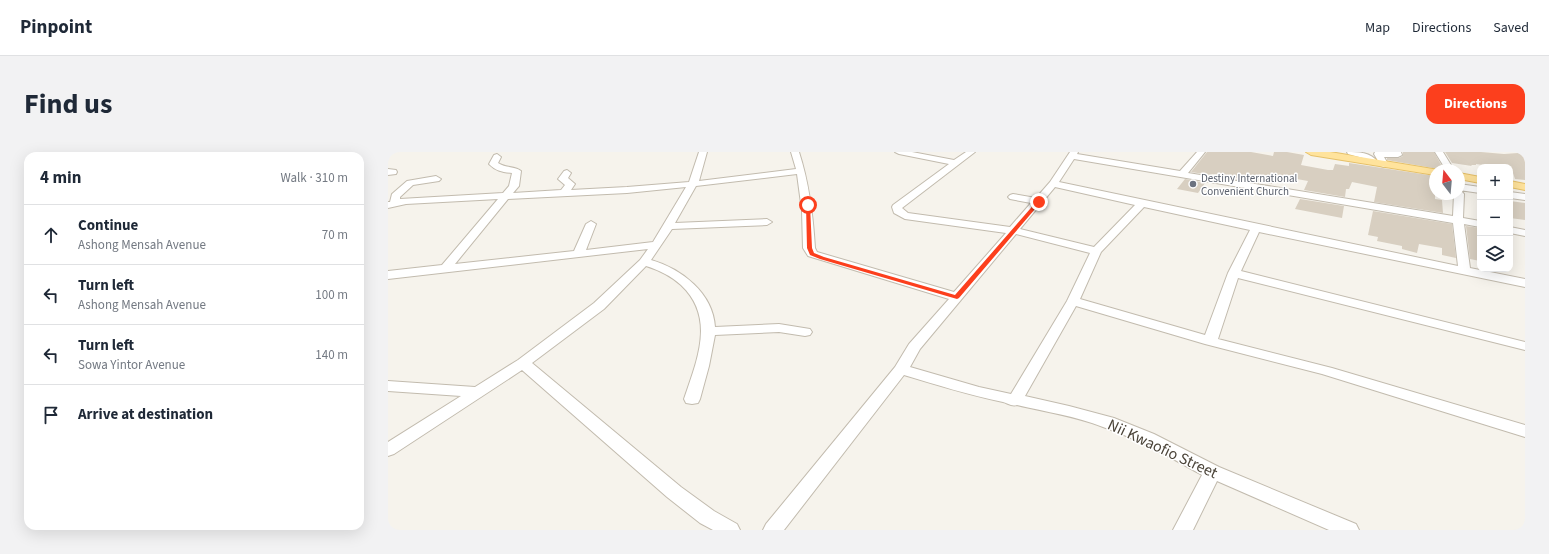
<!DOCTYPE html>
<html lang="en">
<head>
<meta charset="utf-8">
<style>
  body { margin:0; font-family:"Source Sans 3",sans-serif; background:#f2f2f3; color:#1f2937 }
  .controls { position:absolute; right:12px; top:12px; display:grid; overflow:hidden; border-radius:8px; box-shadow:0 4px 16px #0002 }
  .controls button { width:36px; height:36px; display:grid; place-items:center; padding:0; border:0; border-bottom:1px solid #e0e1e3; background:#fff; color:#1f2937; font:20px sans-serif }
  .compass { position:absolute; left:1041px; top:12px; width:36px; height:36px; border-radius:50%; background:#fff; box-shadow:0 4px 16px #0002; rotate:344deg }
  .stop { position:absolute; width:12px; height:12px; margin:-9px; border:3px solid #fc3f1d; border-radius:50%; background:#fff }
  .stop.end { background:#fc3f1d; border-color:#fff; box-shadow:0 1px 4px #0008 }
  .list { margin:0; padding:0; list-style:none }
  h2 { display:flex; justify-content:space-between; align-items:center; height:52px; margin:0; padding:0 16px; font-size:17px }
  h2 small { font-size:13px; font-weight:400; color:#747a83 }
  .list li { display:grid; grid-template-columns:26px 1fr auto; gap:12px; align-items:center; box-sizing:border-box; height:60px; padding:0 16px; border-top:1px solid #e0e1e3 }
  .list b { display:block; font-size:15px; white-space:nowrap }
  .list p { margin:0; font-size:13px; white-space:nowrap; color:#747a83 }
  .list em { font-size:13px; font-style:normal; color:#747a83 }
  .icon { flex:none; width:22px; height:22px; fill:none; stroke:currentColor; stroke-width:2; stroke-linecap:round; stroke-linejoin:round }
  .map { position:relative; flex:none; width:1137px; height:378px; overflow:hidden; border-radius:12px }
  header { display:flex; align-items:center; gap:24px; box-sizing:border-box; height:56px; padding:0 20px; background:#fff; border-bottom:1px solid #e0e1e3 }
  header strong { font-size:19px }
  nav { display:flex; gap:22px; margin-inline-start:auto; font-size:14px }
  .intro { display:flex; align-items:center; justify-content:space-between; box-sizing:border-box; height:96px; padding:0 24px }
  h1 { margin:0; font-size:28px }
  .button { padding:10px 18px; border-radius:12px; background:#fc3f1d; color:#fff; font-size:14px; font-weight:700 }
  main { display:flex; gap:24px; padding:0 24px }
  aside { flex:1; background:#fff; border-radius:12px; box-shadow:0 4px 16px #0002 }
  .map>svg:first-child { display:block }
  .building { fill:#d8cfc1 }
  .lines { fill:none; stroke-linecap:round; stroke-linejoin:round }
  .minor-casing { stroke:#c2bbae; stroke-width:2 }
  .major-casing { stroke:#e6c16a; stroke-width:2 }
  .minor { fill:#fff; fill-rule:evenodd }
  .major { fill:#ffe39c; fill-rule:evenodd }
  .route { fill:#fc3f1d }
  .worship-dot { fill:#6b7280; stroke:#fff; stroke-width:1.5 }
  .labels { text-anchor:middle; stroke-width:3; stroke-linejoin:round; paint-order:stroke }
  .far-worship-label { font-size:11px; fill:#5b616d; stroke:#fff; text-anchor:start }
  .near-street-label { font-size:16px; fill:#4b4439; stroke:#fff }
</style>
</head>
<body>
<header>
<strong>Pinpoint</strong>
<nav><a>Map</a><a>Directions</a><a>Saved</a></nav>
</header>
<div class="intro"><h1>Find us</h1><a class="button">Directions</a></div>
<main>
<aside>
<h2>4 min<small>Walk · 310 m</small></h2>
<ul class="list">
<li><svg class="icon" aria-label="ahead" viewBox="0 0 24 24"><path d="M12 20V5M6 11l6-6 6 6"/></svg><div><b>Continue</b><p>Ashong Mensah Avenue</p></div><em>70 m</em></li>
<li><svg class="icon" aria-label="left" viewBox="0 0 24 24"><path d="M17 20v-9H6M10 6l-5 5 5 5"/></svg><div><b>Turn left</b><p>Ashong Mensah Avenue</p></div><em>100 m</em></li>
<li><svg class="icon" aria-label="left" viewBox="0 0 24 24"><path d="M17 20v-9H6M10 6l-5 5 5 5"/></svg><div><b>Turn left</b><p>Sowa Yintor Avenue</p></div><em>140 m</em></li>
<li><svg class="icon" aria-label="arrive" viewBox="0 0 24 24"><path d="M6 21V4h12l-3 4 3 4H6"/></svg><div><b>Arrive at destination</b></div></li>
</ul>
</aside>
<div class="map">
<svg width="1137" height="378" viewBox="0 0 1137 378">
  <rect width="100%" height="100%" fill="#f6f3ec"/>
  <path class="building" d="M819,0H863L885,4L886,0H899L916,3L913,13L940,18H945L947,12L961,14V11L1047,24V47L1054,48L1055,61L986,50L989,35L964,30L961,37H958L957,45L916,38L920,29L886,23L884,32L834,23L824,22L823,23L803,20Z
    M1015,0H1046L1056,18L999,8V6H1011L1015,4Z
    M1057,0H1093L1116,2L1130,1L1137,3V28L1127,27L1123,15H1109L1088,12V13H1083L1084,14L1064,11Z
    M797,27L817,31L810,41L789,37Z
    M912,47L956,54L954,66L907,57Z
    M1122,49L1137,51V68L1122,66Z
    M985,59L1064,72L1068,106L1054,103V96L1031,92L1029,101L1014,97V94L989,89L990,85L980,83Z
    M1078,74L1092,76V109L1082,107Z"/>
  <g class="lines">
    <g class="minor-casing">
      <path id="minor" d="M311,0H319L311,29L408,17L403,0H411C421,31 425,62 427,96L429,100L566,140L618,81L517,67L506,61L504,55L505,53L561,12L511,2L507,0H524L566,8L578,0H587L514,56L520,61L622,75L643,51L622,47L620,45L622,43L625,42L648,46L662,30L682,0H690L689,2L792,19L809,0H817L800,21L1065,64L1066,42H1071V39L1074,40L1076,42L1075,66L1092,69V75L1076,72L1082,116L1137,127V135L871,80L853,119L1137,190V198L850,126L830,187L944,216L1137,273V285L934,222L817,192L688,154L637,244L681,254L726,266L766,282L831,315L968,372L971,378H941L829,329L805,378H785L814,323C782,305 750,287 715,275C688,264 658,260 629,253C623,255 620,251 615,250C581,243 549,233 516,223L396,378H375L378,372L507,215L521,192L561,147L420,104L415,96L414,59L409,22L308,34L287,71L379,67L384,70L379,73L284,77L263,108C294,117 325,141 327,175L391,172L422,177L424,180L422,183L417,184L391,180L327,183L321,214L312,247L310,251L304,252L298,251L296,247C309,208 328,166 293,133C283,124 271,118 258,114L216,157L144,211L293,335L326,359L349,372L352,378H325L312,371L279,345L134,218L6,302L0,304V290L73,244L0,239V229L87,235L130,208L206,151L252,108L260,97L0,127V119L54,113L110,47L18,52L0,56V50H2L4,42L19,29L48,24L53,27L51,29L25,33L12,45V47L115,41L121,34L124,21C114,20 108,19 101,12L106,3L109,2L113,5L110,11C117,16 127,14 133,19L131,34L125,41L173,38L177,33L170,27L176,19L179,18L183,21L180,26L187,32L183,38L239,35L301,30ZM686,7L1065,71L1070,114L671,30ZM298,35L265,90L198,98L208,72L203,69L198,72L186,99L67,112L120,47L239,41ZM667,35L747,53L706,95L632,77ZM756,55L862,78L840,121L817,183L692,147L713,100ZM628,82L702,101L679,149L623,242L591,235L522,215L532,197Z
        M959,0C971,0 982,0 990,10L986,13L975,6L960,2Z
        M987,0H1013L1014,3L1010,5H996L1000,12L996,15L993,14L986,2Z
        M1047,0H1055L1066,18H1058Z
        M0,17L8,18L9,20L8,22L0,23Z
        M1071,32L1092,35V41L1071,38Z
        M1122,40L1137,42V48L1122,46Z
        M1122,75L1137,78V84L1122,81Z"/>
    </g>
    <g class="major-casing">
      <path id="major" d="M918,0H942L1051,18H1047V23L923,3Z
        M1071,21L1092,25V31L1071,27Z
        M1122,29L1137,32V38L1122,35Z"/>
    </g>
    <use href="#minor" class="minor"/>
    <use href="#major" class="major"/>
  </g>
  <path class="route" d="M649,49L653,50L571,146L569,147L432,107L422,103L419,96L418,53L420,51L422,53L424,96L426,101L436,105L567,143Z"/>
  <circle class="worship-dot" cx="805" cy="32" r="4"/>
  <g class="labels">
    <g class="far-worship-label">
      <text x="813" y="30">Destiny International<tspan x="813" dy="13">Convenient Church</tspan></text>
    </g>
    <g class="near-street-label">
      <text transform="translate(775 296) rotate(25)" y="6">Nii Kwaofio Street</text>
    </g>
  </g>
</svg>
<div class="controls">
<button>+</button>
<button>−</button>
<button><svg class="icon" aria-label="layers" viewBox="0 0 24 24"><path d="M12 4l9 5-9 5-9-5zM3 14l9 5 9-5"/></svg></button>
</div>
<svg class="compass" viewBox="-18 -18 36 36"><path d="M0-13l5 13h-10z" fill="#e53935"/><path d="M0 13l5-13h-10z" fill="#747a83"/></svg>
<div class="stop" style="left:420px;top:53px"></div>
<div class="stop end" style="left:651px;top:50px"></div>
</div>
</main>
</body>
</html>
